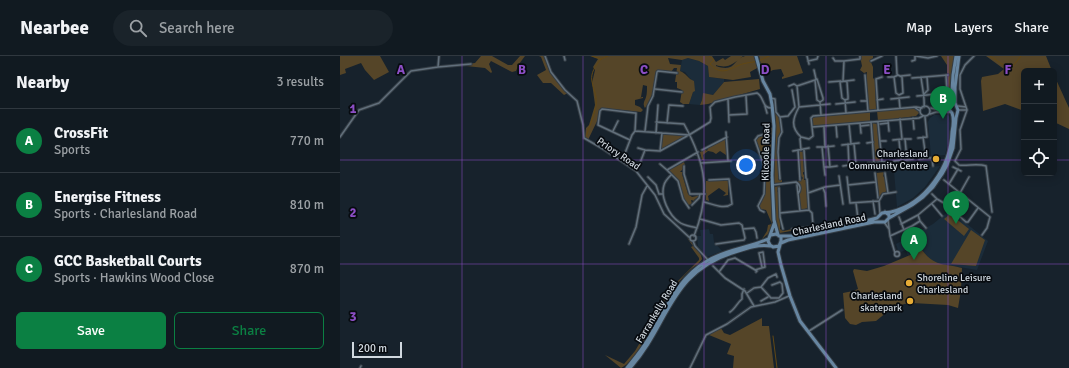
<!DOCTYPE html>
<html lang="en">
<head>
<meta charset="utf-8">
<style>
  body { margin:0; font-family:Signika,sans-serif; background:#1a232a; color:#f1f3f6 }
  .controls { position:absolute; right:12px; top:12px; display:grid; overflow:hidden; border-radius:6px; box-shadow:0 2px 10px #0003 }
  .controls button { width:36px; height:36px; display:grid; place-items:center; padding:0; border:0; border-bottom:1px solid #30383f; background:#111a21; color:#f1f3f6; font:20px sans-serif }
  .scale { position:absolute; left:12px; bottom:10px; width:50px; box-sizing:border-box; padding-left:4px; border:2px solid #d0d8df; border-top:0; font-size:11px; line-height:14px; white-space:nowrap; color:#d0d8df; -webkit-text-stroke:3px #070b10; paint-order:stroke }
  .you { position:absolute; left:406px; top:109px; width:14px; height:14px; margin:-10px; border:3px solid #fff; border-radius:50%; background:#1a73e8; box-shadow:0 0 0 6px #1a73e833 }
  .badge { display:grid; place-items:center; width:26px; height:26px; border-radius:50%; background:#0b8043; color:#fff; font-size:13px; font-weight:700 }
  .pin { position:absolute; translate:-50% -33px; filter:drop-shadow(0 1px 2px #0008) }
  .pin::after { content:''; position:absolute; top:21px; width:14px; height:12px; background:inherit; clip-path:polygon(0 0,100% 0,50% 100%) }
  .list { margin:0; padding:0; list-style:none }
  h2 { display:flex; justify-content:space-between; align-items:center; height:52px; margin:0; padding:0 16px; font-size:17px }
  h2 small { font-size:13px; font-weight:400; color:#9ca1a5 }
  .list li { display:grid; grid-template-columns:26px 1fr auto; gap:12px; align-items:center; box-sizing:border-box; height:64px; padding:0 16px; border-top:1px solid #30383f }
  .list b { display:block; font-size:15px; white-space:nowrap }
  .list p { margin:0; font-size:13px; white-space:nowrap; color:#9ca1a5 }
  .list em { font-size:13px; font-style:normal; color:#9ca1a5 }
  .actions { display:flex; gap:8px; padding:12px 16px }
  .actions a { flex:1; padding:9px 0; border:1px solid #0b8043; border-radius:6px; text-align:center; font-size:14px; color:#0b8043 }
  .actions .main { background:#0b8043; color:#fff }
  .icon { flex:none; width:22px; height:22px; fill:none; stroke:currentColor; stroke-width:2; stroke-linecap:round; stroke-linejoin:round }
  .map { position:relative; flex:none; width:729px; height:312px; overflow:hidden }
  header { display:flex; align-items:center; gap:24px; box-sizing:border-box; height:56px; padding:0 20px; background:#111a21; border-bottom:1px solid #30383f }
  header strong { font-size:19px }
  nav { display:flex; gap:22px; margin-inline-start:auto; font-size:14px }
  .search { width:280px; height:36px; background:#1a232a; display:flex; align-items:center; gap:10px; box-sizing:border-box; padding:0 14px; border-radius:22px; color:#9ca1a5; font-size:15px }
  main { display:flex }
  aside { flex:1; background:#111a21 }
  .map>svg:first-child { display:block }
  .built { fill:#1b2c3a }
  .green { fill:#554528 }
  .lines { fill:none; stroke-linecap:round; stroke-linejoin:round }
  .stream { stroke:#624814; stroke-width:1 }
  .minor-casing { stroke:#343d45; stroke-width:3.5 }
  .secondary-casing { stroke:#343d45; stroke-width:5 }
  .minor { stroke:#616f7b; stroke-width:1.5 }
  .secondary { stroke:#6786a1; stroke-width:3 }
  .grid { fill:none; stroke:#8c4ec5; stroke-width:1; stroke-opacity:0.55 }
  .poi-dot { fill:#e6ac36; stroke:#070b10; stroke-width:1.5 }
  .labels { text-anchor:middle; stroke-width:3.5; stroke-linejoin:round; paint-order:stroke }
  .street-label { font-size:10px; fill:#d0d8df; stroke:#070b10 }
  .poi-label { font-size:10px; fill:#d0d8df; stroke:#070b10; text-anchor:end }
  .grid-label { font-size:13px; text-anchor:middle; font-weight:bold; fill:#8c4ec5; stroke:#070b10; stroke-width:3.5; stroke-linejoin:round; paint-order:stroke }
</style>
</head>
<body>
<header>
<strong>Nearbee</strong>
<div class="search"><svg class="icon" aria-label="search" viewBox="0 0 24 24"><circle cx="10" cy="10" r="6"/><path d="M15 15l6 6"/></svg>Search here</div>
<nav><a>Map</a><a>Layers</a><a>Share</a></nav>
</header>
<main>
<aside>
<h2>Nearby<small>3 results</small></h2>
<ul class="list">
<li><span class="badge">A</span><div><b>CrossFit</b><p>Sports</p></div><em>770 m</em></li>
<li><span class="badge">B</span><div><b>Energise Fitness</b><p>Sports · Charlesland Road</p></div><em>810 m</em></li>
<li><span class="badge">C</span><div><b>GCC Basketball Courts</b><p>Sports · Hawkins Wood Close</p></div><em>870 m</em></li>
</ul>
<div class="actions"><a class="main">Save</a><a>Share</a></div>
</aside>
<div class="map">
<svg width="729" height="312" viewBox="0 0 729 312">
  <rect width="100%" height="100%" fill="#17222c"/>
  <path class="built" d="M348,2L359,5L368,10L369,21L384,23V26L373,39L363,38L362,44L360,49L349,48L353,36L351,24L345,16L340,15L342,4Z
    M606,58L609,60L610,68L609,82L605,99L591,100L588,66L590,62L594,59Z
    M600,110L585,131L573,142L557,151L554,115Z
    M610,154L648,185L637,214L601,208L592,206L582,194L568,200L566,194L561,196L558,194L556,188L593,168Z
    M369,173L370,178H373L374,186L382,195L367,201L358,190L357,180H361L360,174Z"/>
  <path class="green" d="M0,0H40L49,16L34,24L25,14L21,7L5,13L6,17L0,19Z
    M141,0H152L168,9H172L180,0H185L179,8L176,15L172,16L151,5L149,8L152,16L151,17L145,12L126,10L125,8L135,7Z
    M199,0H204L211,17L228,37L224,39L211,27H203L197,19L206,14L201,1Z
    M250,0H372L376,6L383,2L385,4L391,0H403C393,8 388,13 376,9V10C396,17 393,3 405,0C408,0 413,0 415,0L419,11L410,16L411,21L393,24L369,21L368,10L359,5L348,2L342,4L328,2L330,8L341,9L340,15C346,17 348,23 354,25L355,35L353,36L349,48H343L340,46L342,34L337,32V26H335L337,12H334L331,16L318,15L316,16C314,33 314,39 305,52C302,47 305,45 306,41C307,38 307,33 307,30L303,29L301,41L300,42L302,41H303V42L295,44V49L300,51L303,54L301,56L262,52L260,54L259,61L248,84L245,82L246,72L249,69L255,49L252,27L255,14L253,11L258,3Z
    M419,0H457L463,17L442,23V21L444,20L441,13L433,14L423,19Z
    M520,0H533V2L530,4L533,11V22L535,24L536,53L530,54L529,53L526,23L527,16L524,17L520,14L522,10Z
    M601,0H614L611,22L610,41L607,38L608,36L607,20L609,18L607,17V9Z
    M646,0H706L712,15H684V55L665,48L643,55L641,25L642,21L658,18L664,13Z
    M714,19L729,52V73L714,66Z
    M419,23L420,33L368,48L360,49L362,44L363,37L373,39L384,26Z
    M435,44L436,56L440,63L441,76L439,82V89L438,97L440,121L438,123L439,124H442V127H434L436,67L434,45Z
    M573,52L577,53L579,57L576,60L538,65L537,55Z
    M530,56V65L474,70L473,69L472,62L475,61Z
    M533,67L537,68L540,105H535L532,68Z
    M432,72L430,109L428,118L425,116V110L416,85V82L423,79L426,80C427,76 427,73 432,72Z
    M322,78H323L347,80L343,82H340V84L321,94Z
    M385,82L387,98L386,99L380,95L376,98L373,96L368,95L363,99L364,104H362L360,96L365,93L367,95L368,92Z
    M459,95L463,96L464,116H463V118L464,119V124H466L468,152L461,154L459,139L461,131L459,126L457,125H460L463,122L461,120Z
    M344,106L345,109L342,114L340,116H343L342,118L348,138L352,141L357,140V139L359,140L354,144L355,145L351,144L352,148L348,149L344,143L337,123L328,115V113L333,111V112Z
    M545,116L543,120L545,122L547,135L541,138L539,143L536,117Z
    M427,121L430,122L432,169L428,178L422,183L427,175L428,169L432,168L426,154L421,153L419,150L425,138L426,123Z
    M388,124V139L383,140L386,137L379,132L368,140L369,145L366,144V125Z
    M440,130V132L437,135L439,137C439,144 441,169 440,173L443,175L452,173L451,175L440,177C434,169 434,142 434,131Z
    M610,158L629,173L624,180L604,163Z
    M631,174L645,184L636,210L611,208Z
    M347,182C352,186 361,196 362,203C360,207 355,210 351,213C342,221 335,230 329,239C319,255 297,306 281,312L265,299L284,308L295,295L302,283L326,237L359,204V202L351,191L353,190Z
    M582,194C595,211 603,207 622,212L621,234L618,252L608,249L572,247L564,248L547,256L536,265L522,266L516,269L510,268L505,262L503,237L513,235L518,233L513,215L514,213L527,215L544,210Z
    M422,262V270H429L434,312H393L394,300L387,298L391,288L369,279L381,272L384,277L390,279Z"/>
  <g class="lines">
    <path class="stream" d="M252,0L261,3L268,0
      M369,0L374,4L370,8C384,23 392,9 407,7C411,6 412,7 416,5
      M650,0L662,8L673,10L681,0
      M419,5L429,0
      M245,83C249,72 254,60 256,50C258,28 242,25 261,3
      M433,280L437,312"/>
    <g class="minor-casing">
      <path id="minor" d="M205,0L211,16L225,34L237,45L243,69L244,82L263,93L296,115L315,139L324,158L350,182
        M224,0L225,4
        M467,0L469,8
        M556,0L557,18L558,19L562,21L563,37L559,39L556,37L554,21L558,19
        M576,0L588,2L597,0
        M634,0L625,9L620,19V33L627,54L620,74L621,93L615,105L619,109C628,110 638,107 646,110L652,156
        M493,2L495,5H504
        M468,5L477,3L478,0
        M531,5L542,0
        M572,5L575,4V0
        M98,11L99,0
        M474,14L476,23
        M525,19L528,55
        M561,20L570,19
        M548,21H554
        M581,21C582,31 585,41 584,51
        M572,22L608,19
        M477,23L475,24L477,44L480,46L481,59
        M477,23L483,42V44L480,46
        M475,24L457,30L459,51L490,48
        M503,25L504,5L520,3V0
        M506,25L514,24
        M489,26L501,25
        M449,30L454,28L457,30
        M315,33L342,36
        M584,38L588,34L587,21
        M577,40L607,37L606,19
        M431,42L435,43L436,56L440,61L442,76L439,82L438,96L440,123
        M559,42L560,52
        M388,43L389,66
        M551,43L569,41
        M505,44L502,42L500,26L505,25L507,26L508,40V43L505,44L506,57
        M537,44L543,43
        M521,45H527
        M496,48L515,46
        M580 55a5 5 0 1 1 10 0a5 5 0 1 1-10 0Z
        M425,50L427,57
        M618,50L626,51
        M459,51C453,62 450,71 461,81
        M574,51L580,55
        M591,52L595,53L609,51
        M538,54L536,23L542,21
        M619,54H627
        M590,58L596,56H610
        M389,59L407,58L406,40
        M440,61L448,60L455,51L452,34
        M573,62L574,73
        M548,65L549,75
        M316,66L344,68C366,108 371,137 354,180
        M531,66L534,107L542,106L538,66
        M327,67L329,49L343,50
        M520,67L521,77
        M509,68L511,88
        M540,68L548,67
        M496,69L497,81
        M484,70L485,91L494,90
        M521,70L529,69
        M472,71L579,62L583,60
        M273,75L278,65
        M305,75L308,50L313,40L317,16L318,15L337,17
        M386,76L388,105
        M316,77L318,49
        M322,77L320,95L347,80
        M0,81L19,54L39,47L71,15L98,11L131,8
        M578,82L587,81L585,61
        M564,83H571
        M290,84L258,69L260,55L262,53L295,57H296L295,75
        M553,84L562,83L560,63
        M559,84L561,104H567L565,83
        M540,85H546
        M527,87L533,86
        M508,88L509,109H516L514,88
        M502,89L519,87
        M477,91H485
        M482,91L484,111H490L488,90
        M298,92L305,94L320,95
        M362,94L387,81
        M458,94L460,124
        M461,94L460,83L461,81L469,83L473,80L471,62L473,60L576,51L582,52
        M464,94L466,122
        M453,95L469,92
        M586,102H592L593,110
        M579,103L586,102L583,81
        M567,104L573,103
        M282,105L292,79L295,75L349,79L370,66L371,62L370,51L375,46L395,41L417,37C425,41 421,53 433,52
        M554,105L561,104
        M542,106H548
        M361,107L391,105
        M528,107H534
        M320,108L327,114
        M516,109L522,108
        M344,110V118L350,138H365
        M503,110L509,109
        M484,111L485,119
        M490,111L497,110
        M613,111L621,115
        M298,112L305,94
        M535,117L538,142
        M545,117L548,137
        M331,119C328,122 325,125 324,129C320,141 329,159 339,166C344,170 351,170 357,172
        M499,120L503,148
        M308,121L316,129L319,138H323
        M507,121L510,147L539,145L540,158
        M604,124L650,161L647,172L642,179
        M609,128L618,113
        M432,129L456,126C461,129 461,134 458,138
        M457,129L460,155
        M508,129L536,126
        M439,132L440,161L443,173
        M483,132L485,137L486,150
        M468,137L485,131L500,129
        M597,143L609,150L620,137L629,121
        M533,145L535,158
        M539,145L543,138L556,136
        M364,146C373,148 384,154 392,148L389,123L369,124
        M516,147L518,163
        M592,148L602,160
        M352,149L359,142L360,138
        M609,150L610,152L626,166H628L638,152
        M349,152L343,143L338,125L327,114L358,96
        M424,156L420,154L418,150L424,138L425,113L415,84L418,80L425,78
        M440,157L469,154
        M578,159L597,143L592,138
        M559,161L564,174
        M360,163L381,169L399,167L402,169L405,182L404,184L376,188
        M548,164L550,180L555,197
        M544,166L549,173
        M561,168L578,159L580,165L586,172
        M403,173L414,172L416,176L417,182
        M452,173L472,171L473,169L472,157L469,154L467,123
        M350 182a3 3 0 1 1 6 0a3 3 0 1 1-6 0Z
        M550,180L572,170L580,165
        M353,185L355,190L368,204
        M289,188L296,171L302,139L307,130
        M554.5 198a2.5 2.5 0 1 1 5 0a2.5 2.5 0 1 1-5 0Z
        M373,210L385,222L405,235L414,250
        M415,214L425,211L423,196L419,197L422,211
        M379,216L388,204L395,202L417,215L416,216
        M421,231L428,222L436,218L437,221
        M407,237L414,232L421,231L431,242H439L443,237L442,228L440,226L432,229
        M421,245L428,241
        M390,256C395,253 397,247 402,243V238L404,233
        M469,275L502,254
        M20,312L21,310
        M350,312L366,279L387,268L411,251L435,246L449,240"/>
    </g>
    <g class="secondary-casing">
      <path id="secondary" d="M416,0L423,25L430,38L432,49L434,70L432,119L434,164L438,179
        M549,162L572,149L583,141L593,131L602,118L607,109L613,92L616,62L618,54L615,47V31L619,0
        M431,179L436,178L441,181V185L439,190L433,191L430,189L428,185L434,168
        M439,180H452L514,168L537,162L542,157C545,156 548,157 551,156C586,148 611,110 612,76C613,71 614,62 612,57C611,56 609,54 609,52L611,49L613,19L616,0
        M441,187L448,184L534,166H545L549,162V159L545,156
        M440,189L438,196L441,209L450,240L460,265L496,312
        M287,312C294,303 301,295 307,285C325,256 336,223 367,205C387,193 409,192 428,183
        M290,312C330,267 329,216 395,196C407,192 419,188 431,190"/>
    </g>
    <use href="#minor" class="minor"/>
    <use href="#secondary" class="secondary"/>
  </g>
  <path class="grid" d="M122,0V312M243,0V312M364,0V312M486,0V312M608,0V312M0,104H684M714,104H729M0,208H729"/>
  <g class="poi-dot">
    <circle cx="596" cy="103" r="4"/>
    <circle cx="569" cy="227" r="4"/>
    <circle cx="570" cy="245" r="4"/>
  </g>
  <g class="labels">
    <g class="street-label">
      <text transform="translate(425 96) rotate(-89)" y="4">Kilcoole Road</text>
      <text transform="translate(279 97) rotate(34)" y="4">Priory Road</text>
      <text transform="translate(489 168) rotate(-12)" y="4">Charlesland Road</text>
      <text transform="translate(316 255) rotate(-59)" y="4">Farrankelly Road</text>
    </g>
    <g class="poi-label">
      <text x="588" y="101">Charlesland<tspan x="588" dy="12">Community Centre</tspan></text>
      <text x="577" y="225" text-anchor="start">Shoreline Leisure<tspan x="577" dy="12">Charlesland</tspan></text>
      <text x="562" y="243">Charlesland<tspan x="562" dy="12">skatepark</tspan></text>
    </g>
  </g>
  <g class="grid-label">
    <text x="61" y="18">A</text>
    <text x="182" y="18">B</text>
    <text x="304" y="18">C</text>
    <text x="425" y="18">D</text>
    <text x="547" y="18">E</text>
    <text x="668" y="18">F</text>
    <text x="13" y="57">1</text>
    <text x="13" y="161">2</text>
    <text x="13" y="265">3</text>
  </g>
</svg>
<div class="controls">
<button>+</button>
<button>−</button>
<button><svg class="icon" aria-label="locate" viewBox="0 0 24 24"><circle cx="12" cy="12" r="6"/><path d="M12 2v4M12 18v4M2 12h4M18 12h4"/></svg></button>
</div>
<div class="scale">200 m</div>
<div class="you"></div>
<div class="pin badge" style="left:574px;top:204px">A</div>
<div class="pin badge" style="left:603px;top:63px">B</div>
<div class="pin badge" style="left:616px;top:168px">C</div>
</div>
</main>
</body>
</html>
